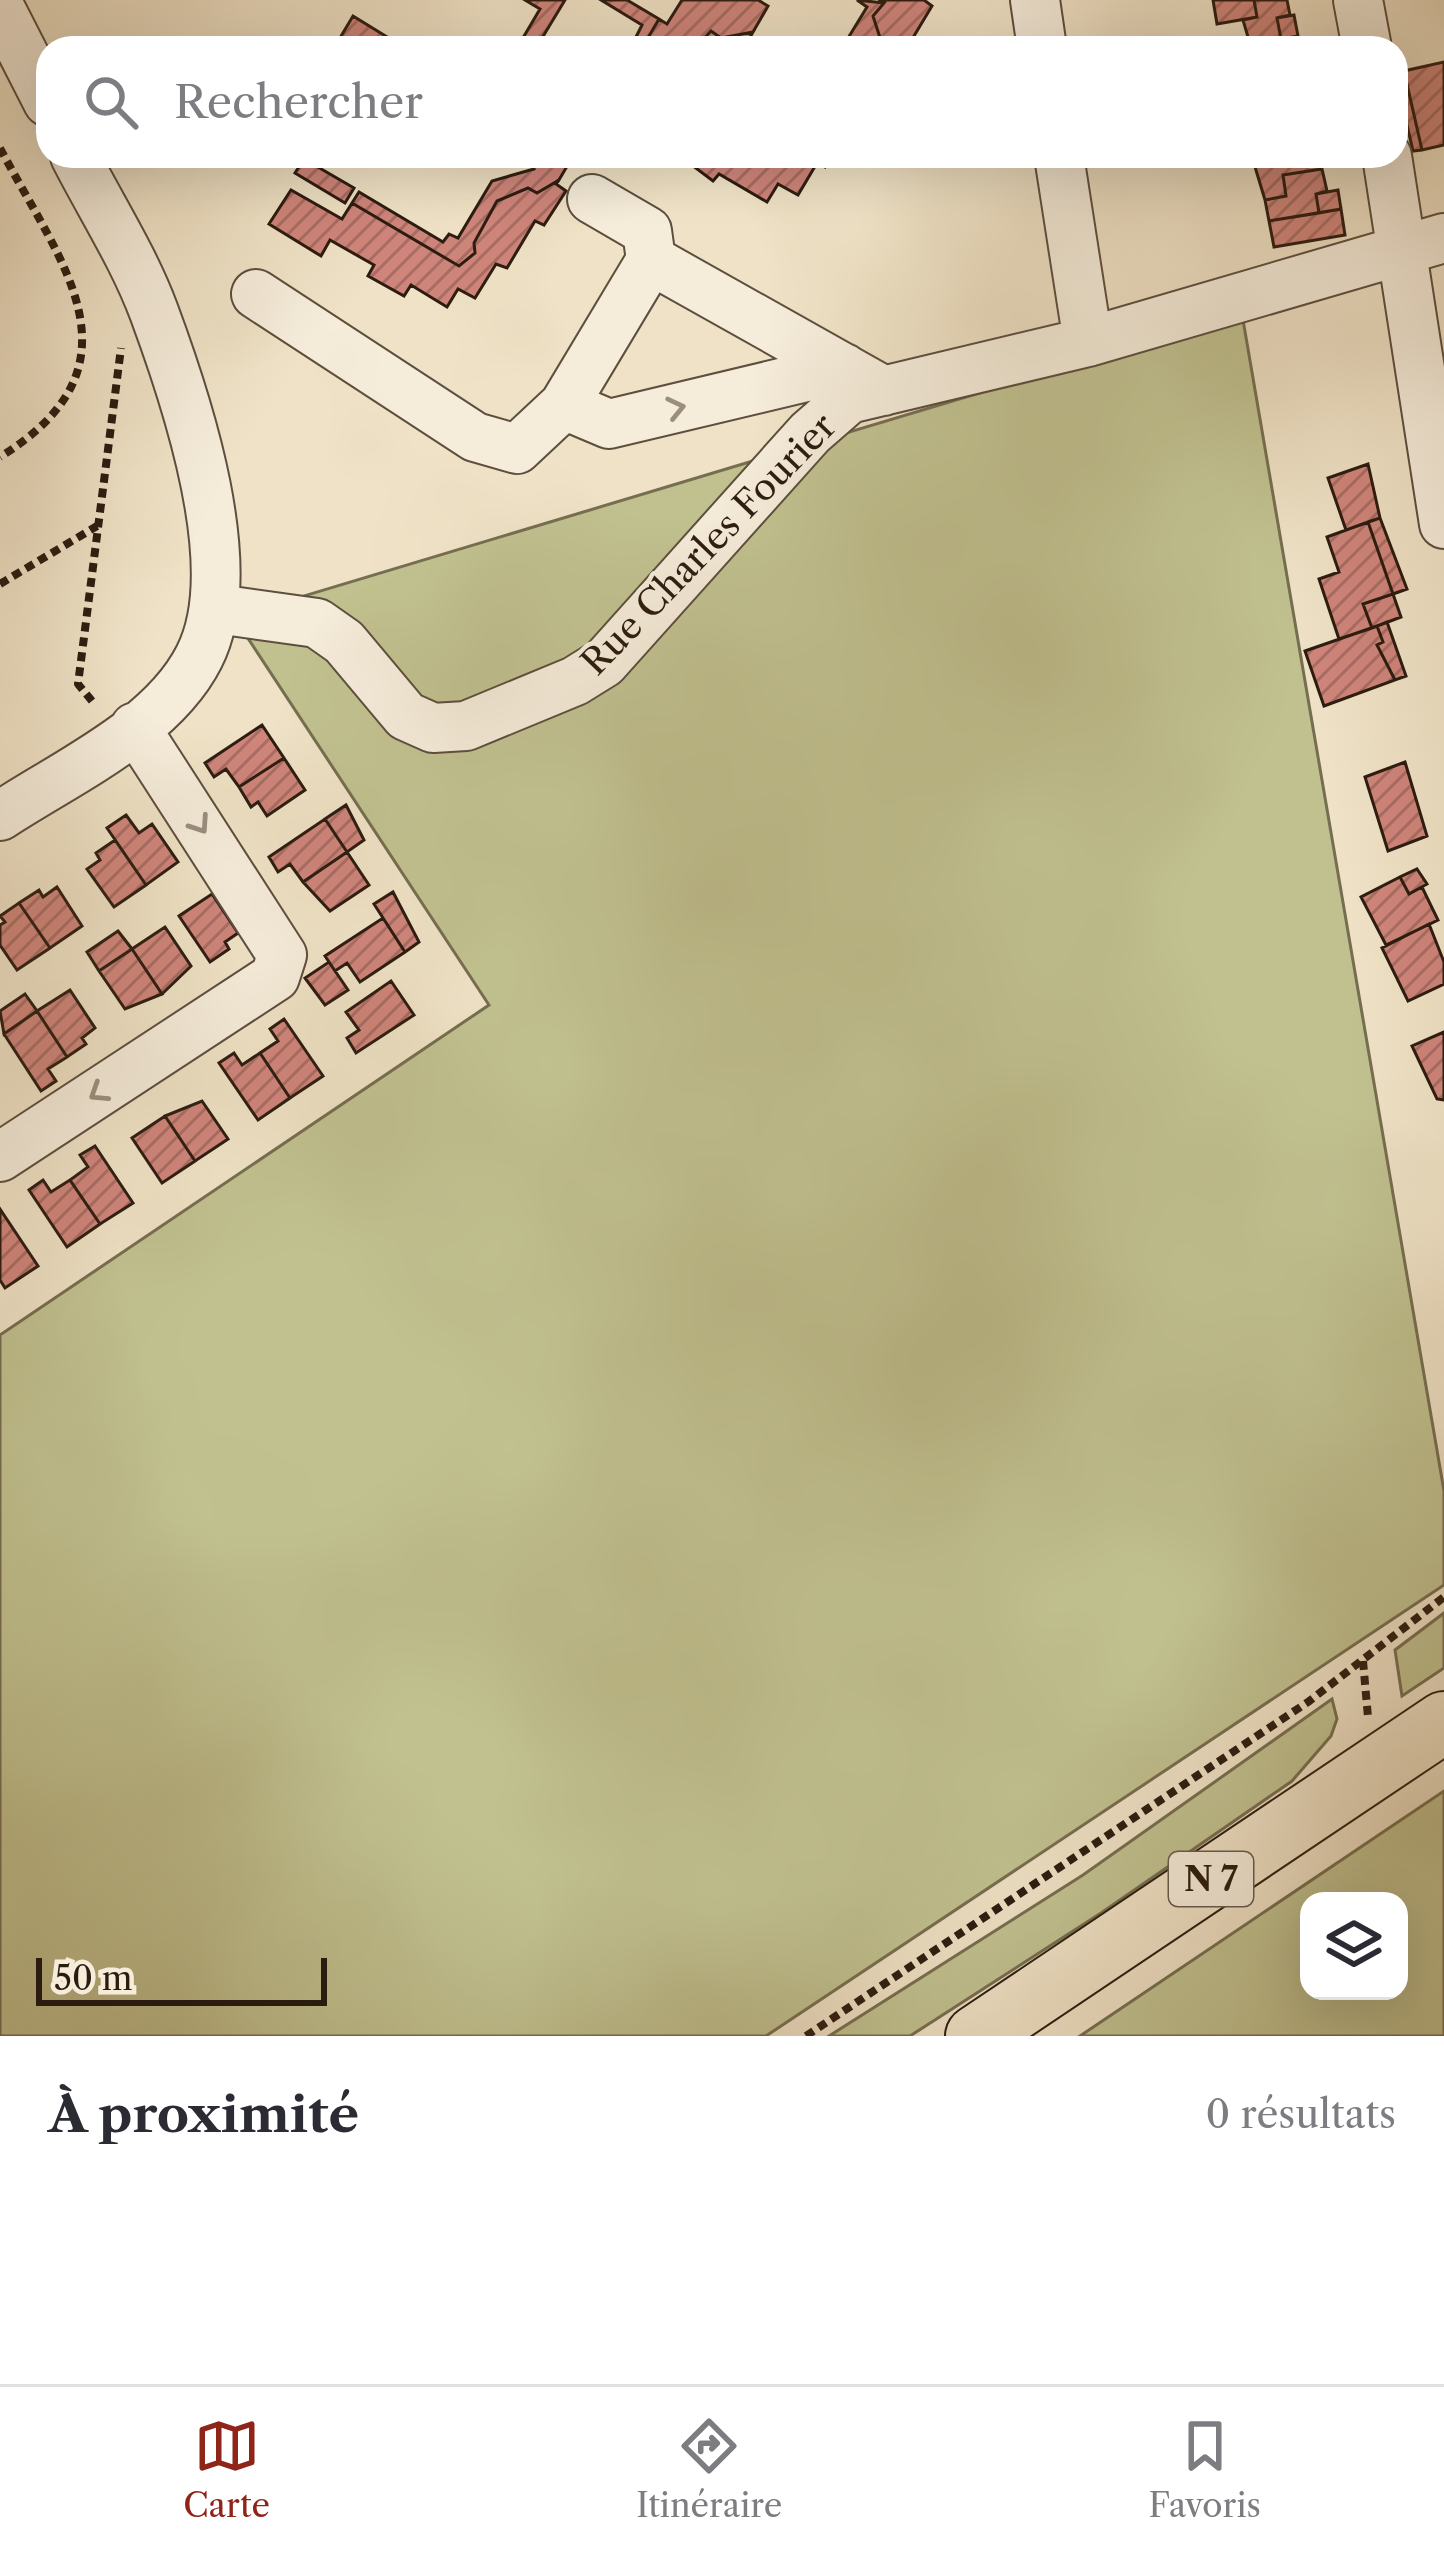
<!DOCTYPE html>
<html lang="fr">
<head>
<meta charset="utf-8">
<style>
  body { margin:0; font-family:"Libre Caslon Text",serif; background:#f7f7f7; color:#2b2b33 }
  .controls { position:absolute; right:36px; bottom:36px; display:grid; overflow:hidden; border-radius:24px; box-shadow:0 12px 48px #0002 }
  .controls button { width:108px; height:108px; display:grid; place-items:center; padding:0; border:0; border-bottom:3px solid #e1e1e2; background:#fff; color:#2b2b33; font:60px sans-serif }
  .scale { position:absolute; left:36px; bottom:30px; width:291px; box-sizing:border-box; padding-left:12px; border:6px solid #2c1c10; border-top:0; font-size:33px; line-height:42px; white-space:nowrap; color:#2c1c10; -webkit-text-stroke:9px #f5ecda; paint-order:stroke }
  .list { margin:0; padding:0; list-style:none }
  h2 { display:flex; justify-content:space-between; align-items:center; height:156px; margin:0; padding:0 48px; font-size:51px }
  h2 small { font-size:39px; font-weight:400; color:#7c7c81 }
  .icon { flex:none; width:66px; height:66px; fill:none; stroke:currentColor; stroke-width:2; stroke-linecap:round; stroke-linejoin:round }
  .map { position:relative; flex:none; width:1444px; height:2036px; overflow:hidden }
  .search { position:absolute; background:#fff; box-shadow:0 12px 48px #0002; left:36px; right:36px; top:36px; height:132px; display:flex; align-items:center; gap:30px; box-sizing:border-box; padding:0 42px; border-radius:36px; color:#7c7c81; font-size:45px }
  .sheet { height:348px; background:#fff }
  nav { display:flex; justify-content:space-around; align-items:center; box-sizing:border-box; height:168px; border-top:3px solid #e1e1e2; background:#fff; font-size:33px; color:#7c7c81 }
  nav a { display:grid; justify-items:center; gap:6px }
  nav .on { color:#8f2418 }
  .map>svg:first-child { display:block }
  .grass { fill:#c1c190; stroke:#766e50; stroke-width:3; fill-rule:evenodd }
  .building { fill:url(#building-hatch); stroke:#2c1c10; stroke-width:3 }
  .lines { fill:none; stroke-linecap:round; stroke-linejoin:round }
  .minor-casing { stroke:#5d4e3e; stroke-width:52 }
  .major-casing { stroke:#2c1c10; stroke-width:64 }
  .path { stroke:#2c1c10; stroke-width:8; stroke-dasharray:9 6; stroke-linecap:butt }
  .minor { stroke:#f5ecda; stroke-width:48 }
  .major { stroke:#efe2c6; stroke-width:60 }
  .oneway { stroke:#9b8e7f }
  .labels { text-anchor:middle; stroke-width:9; stroke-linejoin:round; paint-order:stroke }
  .shield { fill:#f5ecda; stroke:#685a4d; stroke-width:3 }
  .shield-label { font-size:33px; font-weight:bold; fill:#2c1c10 }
  .street-label { font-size:36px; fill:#2c1c10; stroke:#f5ecda }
</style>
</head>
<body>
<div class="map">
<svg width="1444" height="2036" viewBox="0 0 1444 2036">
  <defs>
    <pattern id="building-hatch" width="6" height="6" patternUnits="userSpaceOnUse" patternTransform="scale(3)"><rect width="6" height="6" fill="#cf857b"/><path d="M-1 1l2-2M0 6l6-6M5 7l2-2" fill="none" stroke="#a86c63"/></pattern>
  </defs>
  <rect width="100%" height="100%" fill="#efe2c6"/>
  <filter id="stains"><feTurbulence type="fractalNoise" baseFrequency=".00167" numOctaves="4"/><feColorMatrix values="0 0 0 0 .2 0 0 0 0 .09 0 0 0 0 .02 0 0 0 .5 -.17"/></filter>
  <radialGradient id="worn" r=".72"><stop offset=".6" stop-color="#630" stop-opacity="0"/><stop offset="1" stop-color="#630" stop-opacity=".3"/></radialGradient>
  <path class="grass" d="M1242,314L1444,1491V1585L766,2036H0V1335L489,1005L234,617Z
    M1444,1613V1668L1402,1696L1395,1650Z
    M1332,1699L1337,1719L1331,1736L1292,1781L1101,1913L910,2036H829L1083,1875Z
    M1444,1791V2036H1080ZM1399,1901V1991H1309V1901Z"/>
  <path class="building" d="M525,0H565L536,48H517L540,9Z
    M601,0H627L659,19L642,48L631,47L642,25Z
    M682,0H758L768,6L753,32L721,38L711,31L700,43L642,48L659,19L667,24Z
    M857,0L884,3L873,16L882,44L842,48L867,7Z
    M880,0H924L932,6L914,36L925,42L921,48H861L882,44L873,16L884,3Z
    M1213,0H1254L1257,17L1217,24Z
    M1254,0H1287L1290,15L1277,18L1281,39L1250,44L1243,20L1257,17Z
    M1294,15L1298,36L1281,39L1277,18Z
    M353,16L405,48H334Z
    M711,31L721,38L753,32L744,48H673L700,43Z
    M1444,62V145L1422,150L1404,71Z
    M1404,71L1422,150L1413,151L1396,77Z
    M530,156H573L559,180L537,193L528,188L497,201L474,243L475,253L459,266L352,203L359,192L443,242L449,234L458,238L492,181L534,169Z
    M680,156L700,160L832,156L825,167L817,163L798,195L778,184L767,202L719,174L713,181Z
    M1320,156L1322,169L1283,175L1286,196L1265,200L1252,157Z
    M304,159L354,188L345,203L295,173Z
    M1322,169L1327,191L1316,194L1319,213L1269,221L1265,200L1286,196L1283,175Z
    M559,180L556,184L566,191L544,225L535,221L507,268L496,264L475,298L458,289L447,307L411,285L404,296L368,276L374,265L330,240L321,256L269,224L291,190L342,219L352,203L459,266L475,253L474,243L497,201L528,188L537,193Z
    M1338,190L1341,209L1319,213L1316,194Z
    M1341,209L1345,235L1274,247L1269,221Z
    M1368,464L1380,518L1346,530L1328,478Z
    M1380,518L1407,589L1393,594L1368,522Z
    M1368,522L1393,594L1363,604L1372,628L1339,639L1319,579L1339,572L1327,537Z
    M1393,594L1401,617L1372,628L1363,604Z
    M1387,622L1406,676L1395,680L1377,645L1383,642L1377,626Z
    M1377,626L1383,642L1377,645L1395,680L1324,706L1305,651Z
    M262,725L284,758L239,787L226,769L214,777L205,763Z
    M284,758L305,790L267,816L258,802L251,807L239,787Z
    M1405,762L1427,836L1388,851L1365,777Z
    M346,805L364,840L347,852L325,819Z
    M126,815L139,833L152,824L178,862L146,885L107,828Z
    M325,819L347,852L303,882L290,864L278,872L269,857Z
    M115,840L146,885L114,907L87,869L100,860L96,853Z
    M347,852L369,885L330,911L303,882Z
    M1417,869L1427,884L1409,894L1400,877Z
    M1400,877L1409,894L1422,887L1438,920L1386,945L1361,897Z
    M57,887L82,926L50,948L19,903L39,890L43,897Z
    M393,892L419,942L405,952L374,904Z
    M212,894L238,933L225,942L229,949L210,962L179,916Z
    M19,903L50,948L17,970L0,945V925L5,922L0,916Z
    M383,918L405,952L360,982L347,963L335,971L325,956Z
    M1429,924L1444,962V984L1408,1001L1382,948Z
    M165,927L191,966L162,994L132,949Z
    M118,931L132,949L99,971L87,952Z
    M132,949L162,994L125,1009L99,971Z
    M329,962L348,990L325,1005L305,978Z
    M391,981L414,1015L356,1053L347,1038L359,1030L346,1012Z
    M70,990L95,1028L82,1038L86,1044L67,1057L37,1011Z
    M25,994L37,1011L4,1034L0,1011Z
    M37,1011L67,1057L48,1069L56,1081L41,1091L4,1034Z
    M284,1019L323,1076L290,1098L260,1053L278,1041L270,1029Z
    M1444,1032V1100L1437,1099L1412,1046Z
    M234,1053L242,1065L260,1053L290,1098L258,1120L219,1063Z
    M202,1101L228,1139L195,1161L165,1116Z
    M165,1116L195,1161L162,1183L132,1138Z
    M95,1146L133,1203L100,1224L70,1180L88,1167L80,1155Z
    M43,1180L51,1192L70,1180L100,1224L67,1247L29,1190Z
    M0,1209L38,1266L5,1288L0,1280Z"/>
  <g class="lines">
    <g class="minor-casing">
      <path id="minor" d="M1035,0L1042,48
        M1358,0L1367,48
        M0,8L48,102
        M1059,156L1088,342
        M1387,156L1444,524
        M592,199L647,231L651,260L884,391
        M256,294L475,437L517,449L564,405L651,260
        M564,405L609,424L844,368
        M217,609L317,623L344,642L406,716L433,728L466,726L575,681L604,663L810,433L849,399L1088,342L1444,238
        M0,816C65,773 162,730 199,657C244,570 187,401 154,312C134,258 101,207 75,156
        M0,1157L275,977L282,955L135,727"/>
    </g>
    <g class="major-casing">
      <path id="major" d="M976,2036L1444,1722"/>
    </g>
    <path class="path" d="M0,148C60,263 150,364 0,457
      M0,584L97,526
      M92,701L78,684L121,348
      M1363,1661L1368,1717
      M806,2036L1308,1702L1444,1597"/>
    <use href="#minor" class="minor"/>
    <use href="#major" class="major"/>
  </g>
  <defs><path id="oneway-chevron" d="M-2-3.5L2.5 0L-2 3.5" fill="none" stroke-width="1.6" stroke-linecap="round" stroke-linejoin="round" transform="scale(3)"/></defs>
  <g class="oneway">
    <use href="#oneway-chevron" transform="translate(676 408) rotate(-13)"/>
    <use href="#oneway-chevron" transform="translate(200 825) rotate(56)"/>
    <use href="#oneway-chevron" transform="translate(98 1093) rotate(147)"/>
  </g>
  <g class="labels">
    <rect class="shield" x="1169" y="1852" width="84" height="54" rx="9"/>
    <g class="shield-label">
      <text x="1211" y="1891">N 7</text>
    </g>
    <g class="street-label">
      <text transform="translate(708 544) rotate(-46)" y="13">Rue Charles Fourier</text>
    </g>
  </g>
  <rect width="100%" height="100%" filter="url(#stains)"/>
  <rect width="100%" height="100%" fill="url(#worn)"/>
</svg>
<div class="controls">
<button><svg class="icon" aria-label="layers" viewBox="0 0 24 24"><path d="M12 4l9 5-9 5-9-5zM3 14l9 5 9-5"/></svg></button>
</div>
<div class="scale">50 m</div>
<div class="search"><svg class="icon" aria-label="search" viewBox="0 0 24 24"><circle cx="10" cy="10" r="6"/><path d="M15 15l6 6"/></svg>Rechercher</div>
</div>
<section class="sheet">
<h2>À proximité<small>0 résultats</small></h2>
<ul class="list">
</ul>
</section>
<nav>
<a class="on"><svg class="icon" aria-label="map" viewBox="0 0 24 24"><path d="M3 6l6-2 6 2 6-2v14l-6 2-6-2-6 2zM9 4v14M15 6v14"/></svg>Carte</a>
<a><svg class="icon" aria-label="directions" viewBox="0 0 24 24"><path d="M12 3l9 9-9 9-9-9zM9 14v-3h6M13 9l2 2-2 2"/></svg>Itinéraire</a>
<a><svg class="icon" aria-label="saved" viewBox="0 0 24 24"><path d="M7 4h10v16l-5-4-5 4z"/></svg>Favoris</a>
</nav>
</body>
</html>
